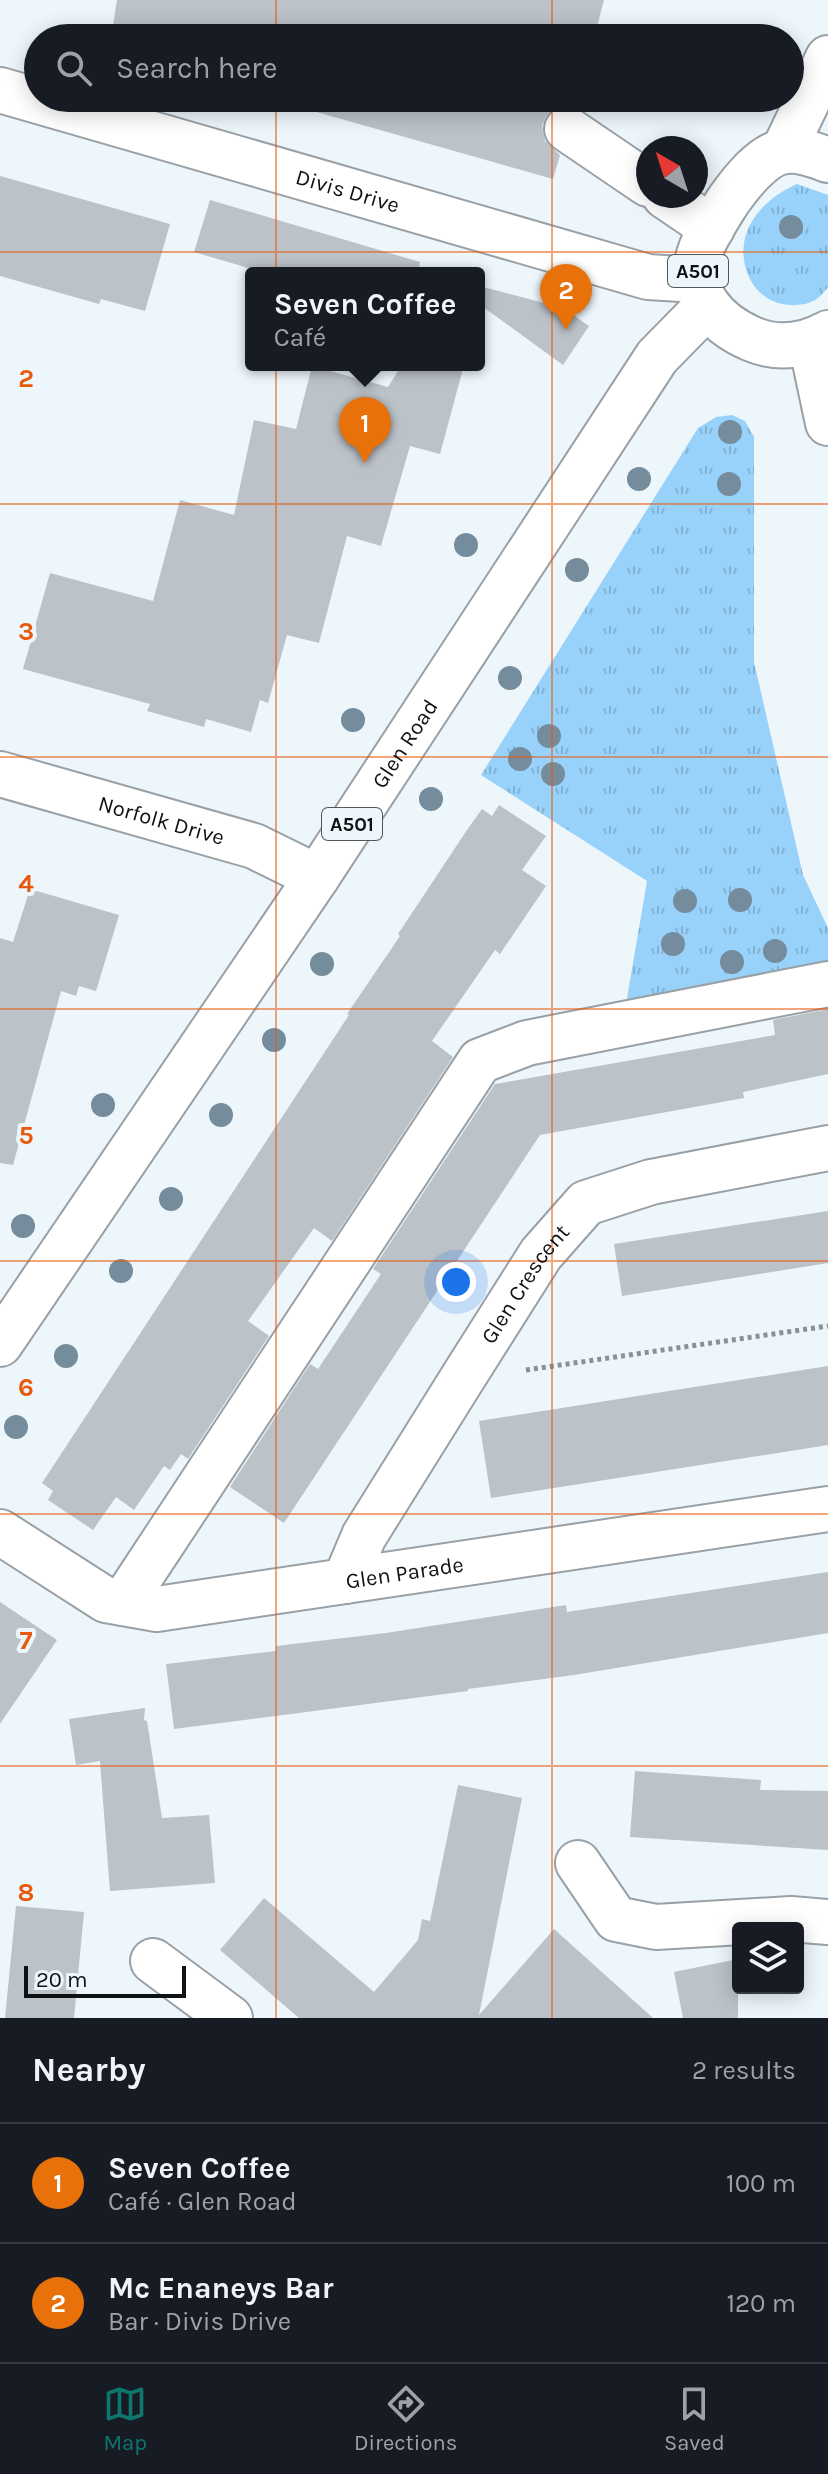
<!DOCTYPE html>
<html lang="en">
<head>
<meta charset="utf-8">
<style>
  body { margin:0; font-family:Karla,sans-serif; background:#20242c; color:#f1f3f6 }
  .controls { position:absolute; right:24px; bottom:24px; display:grid; overflow:hidden; border-radius:8px; box-shadow:0 4px 20px #0003 }
  .controls button { width:72px; height:72px; display:grid; place-items:center; padding:0; border:0; border-bottom:2px solid #363941; background:#171b24; color:#f1f3f6; font:40px sans-serif }
  .compass { position:absolute; left:636px; top:136px; width:72px; height:72px; border-radius:50%; background:#171b24; box-shadow:0 4px 20px #0003; rotate:321deg }
  .scale { position:absolute; left:24px; bottom:20px; width:162px; box-sizing:border-box; padding-left:8px; border:4px solid #0f1214; border-top:0; font-size:22px; line-height:28px; white-space:nowrap; color:#0f1214; -webkit-text-stroke:6px #edf6fb; paint-order:stroke }
  .you { position:absolute; left:456px; top:1282px; width:28px; height:28px; margin:-20px; border:6px solid #fff; border-radius:50%; background:#1a73e8; box-shadow:0 0 0 12px #1a73e833 }
  .badge { display:grid; place-items:center; width:52px; height:52px; border-radius:50%; background:#0f766e; color:#fff; font-size:26px; font-weight:700 }
  .pin { position:absolute; translate:-50% -66px; filter:drop-shadow(0 2px 4px #0008) }
  .pin::after { content:''; position:absolute; top:42px; width:28px; height:24px; background:inherit; clip-path:polygon(0 0,100% 0,50% 100%) }
  .popup { position:absolute; left:245px; top:267px; width:240px; height:104px; box-sizing:border-box; display:grid; place-content:center; border-radius:8px; background:#171b24; filter:drop-shadow(0 2px 6px #0005); font-size:26px; white-space:nowrap; color:#9ea1a6 }
  .popup b { font-size:30px; color:#f1f3f6 }
  .popup::after { content:''; position:absolute; left:50%; top:100%; margin-left:-16px; border:16px solid transparent; border-top-color:#171b24 }
  .list { margin:0; padding:0; list-style:none }
  h2 { display:flex; justify-content:space-between; align-items:center; height:104px; margin:0; padding:0 32px; font-size:34px }
  h2 small { font-size:26px; font-weight:400; color:#9ea1a6 }
  .list li { display:grid; grid-template-columns:52px 1fr auto; gap:24px; align-items:center; box-sizing:border-box; height:120px; padding:0 32px; border-top:2px solid #363941 }
  .list b { display:block; font-size:30px; white-space:nowrap }
  .list p { margin:0; font-size:26px; white-space:nowrap; color:#9ea1a6 }
  .list em { font-size:26px; font-style:normal; color:#9ea1a6 }
  .icon { flex:none; width:44px; height:44px; fill:none; stroke:currentColor; stroke-width:2; stroke-linecap:round; stroke-linejoin:round }
  .map { position:relative; flex:none; width:828px; height:2018px; overflow:hidden }
  .search { position:absolute; background:#171b24; box-shadow:0 4px 20px #0003; left:24px; right:24px; top:24px; height:88px; display:flex; align-items:center; gap:20px; box-sizing:border-box; padding:0 28px; border-radius:44px; color:#9ea1a6; font-size:30px }
  .sheet { height:344px; background:#171b24 }
  nav { display:flex; justify-content:space-around; align-items:center; box-sizing:border-box; height:112px; border-top:2px solid #363941; background:#171b24; font-size:22px; color:#9ea1a6 }
  nav a { display:grid; justify-items:center; gap:4px }
  nav .on { color:#0f766e }
  .map>svg:first-child { display:block }
  .grass { fill:url(#grass-tufts) }
  .building { fill:#bbc2c8 }
  .lines { fill:none; stroke-linecap:round; stroke-linejoin:round }
  .minor-casing { stroke:#99a0a6; stroke-width:48 }
  .major-casing { stroke:#99a0a6; stroke-width:48 }
  .path { stroke:#8a9094; stroke-width:5; stroke-dasharray:4 4; stroke-linecap:butt }
  .minor { stroke:#fff; stroke-width:44 }
  .major { stroke:#fff; stroke-width:44 }
  .tree { fill:#748c9b }
  .grid { fill:none; stroke:#e8590c; stroke-width:2; stroke-opacity:0.55 }
  .labels { text-anchor:middle; stroke-width:8; stroke-linejoin:round; paint-order:stroke }
  .shield { fill:#edf6fb; stroke:#525659; stroke-width:2 }
  .shield-label { font-size:20px; font-weight:bold; fill:#0f1214 }
  .street-label { font-size:22px; fill:#0f1214; stroke:#edf6fb }
  .grid-label { font-size:26px; text-anchor:middle; font-weight:bold; fill:#e8590c; stroke:#edf6fb; stroke-width:8; stroke-linejoin:round; paint-order:stroke }
</style>
</head>
<body>
<div class="map">
<svg width="828" height="2018" viewBox="0 0 828 2018">
  <defs>
    <pattern id="grass-tufts" width="24" height="20" patternUnits="userSpaceOnUse" patternTransform="scale(2)"><rect width="24" height="20" fill="#98d2fa"/><path d="M3 7l-1-3M5 7V3M7 7l1-3M15 17l-1-3M17 17v-4M19 17l1-3" fill="none" stroke="#82b3d5"/></pattern>
  </defs>
  <rect width="100%" height="100%" fill="#edf6fb"/>
  <path class="grass" d="M797,184L828,195V287C818,301 809,305 792,305C750,305 732,256 751,223C761,205 779,192 797,184Z
    M732,415L745,421L754,437V662L803,875L828,928V972L625,1010L647,881L481,775L698,428L716,417Z"/>
  <path class="building" d="M117,0H604L594,38H111Z
    M267,98H576L574,106L568,104L555,107L546,116L542,126L545,141L560,155L553,179Z
    M0,176L170,224L145,311L101,299L99,304L0,276Z
    M210,200L420,262L418,273H265L194,252Z
    M479,286L563,308L589,326L563,365L479,304Z
    M402,365H464L440,454L410,446L381,546L347,536L319,643L287,635L268,703L260,700L251,732L206,719L204,727L147,711L150,704L23,669L50,573L153,601L180,500L234,515L254,420L296,429L312,366L388,387Z
    M499,805L546,836L522,870L546,886L500,954L495,950L432,1041L453,1057L332,1241L314,1228L248,1321L269,1336L188,1459L181,1454L170,1470L164,1466L134,1510L116,1497L93,1530L48,1500L53,1491L42,1483L349,1015L347,1014L400,936L398,934L467,830L482,809L492,816Z
    M30,889L119,915L96,991L79,986L76,996L61,991L13,1165L0,1163V938L13,942Z
    M828,1009V1074L743,1092L744,1098L540,1135L284,1523L230,1487L310,1364L318,1369L381,1274L373,1269L495,1084L775,1035L773,1020Z
    M828,1211V1263L622,1296L614,1244Z
    M828,1366V1445L491,1498L479,1421Z
    M828,1572V1633L574,1675L468,1689V1691L174,1729L166,1664L276,1651V1646L386,1633L566,1605L567,1612Z
    M0,1602L57,1640L0,1724Z
    M145,1708L144,1720L147,1721L162,1818L209,1815L215,1883L110,1891L100,1761L76,1765L69,1719Z
    M635,1771L761,1780L760,1790L828,1791V1850L630,1837Z
    M458,1785L522,1798L479,2015L554,1929L653,2018H299L220,1950L264,1898L374,1992L418,1940L422,1919L430,1921Z
    M16,1906L84,1912L74,2018H5Z
    M738,1959V2018H683L674,1972Z"/>
  <g class="lines">
    <g class="minor-casing">
      <g id="minor">
        <path id="s1" d="M0,90L648,277L698,280"/>
        <path d="M567,129L648,184"/>
        <path d="M665,196L712,228"/>
        <path id="s2" d="M0,774L254,846L317,877"/>
        <path id="s3" d="M0,1532L106,1600L157,1609L828,1509"/>
        <path id="s4" d="M345,1581L364,1536L462,1379L541,1254L586,1203L651,1182L828,1148"/>
        <path d="M123,1603L480,1061L527,1043L828,984"/>
        <path d="M578,1863L616,1919L656,1927L791,1919L828,1922"/>
        <path d="M153,1961L230,2018"/>
      </g>
    </g>
    <g class="major-casing">
      <g id="major">
        <path d="M784,150L828,58"/>
        <path d="M828,160C815,155 801,149 787,151C764,152 740,184 728,201C718,217 708,232 701,249C684,291 717,324 752,339C778,350 804,346 828,333"/>
        <path d="M811,343L828,423"/>
        <path id="s5" d="M0,1344L317,877L657,357L706,307"/>
      </g>
    </g>
    <path class="path" d="M526,1370L828,1326"/>
    <use href="#minor" class="minor"/>
    <use href="#major" class="major"/>
  </g>
  <g class="tree">
    <circle cx="791" cy="227" r="12"/>
    <circle cx="730" cy="432" r="12"/>
    <circle cx="639" cy="479" r="12"/>
    <circle cx="729" cy="484" r="12"/>
    <circle cx="466" cy="545" r="12"/>
    <circle cx="577" cy="570" r="12"/>
    <circle cx="510" cy="678" r="12"/>
    <circle cx="353" cy="720" r="12"/>
    <circle cx="549" cy="736" r="12"/>
    <circle cx="520" cy="759" r="12"/>
    <circle cx="553" cy="774" r="12"/>
    <circle cx="431" cy="799" r="12"/>
    <circle cx="740" cy="900" r="12"/>
    <circle cx="685" cy="901" r="12"/>
    <circle cx="673" cy="944" r="12"/>
    <circle cx="775" cy="951" r="12"/>
    <circle cx="732" cy="962" r="12"/>
    <circle cx="322" cy="964" r="12"/>
    <circle cx="274" cy="1040" r="12"/>
    <circle cx="103" cy="1105" r="12"/>
    <circle cx="221" cy="1115" r="12"/>
    <circle cx="171" cy="1199" r="12"/>
    <circle cx="23" cy="1226" r="12"/>
    <circle cx="121" cy="1271" r="12"/>
    <circle cx="66" cy="1356" r="12"/>
    <circle cx="16" cy="1427" r="12"/>
  </g>
  <path class="grid" d="M276,0V38M552,0V38M276,98V2018M552,98V2018M0,252H828M0,504H828M0,757H828M0,1009H828M0,1261H828M0,1514H828M0,1766H828"/>
  <g class="labels">
    <g class="shield">
      <rect x="668" y="255" width="60" height="32" rx="6"/>
      <rect x="322" y="808" width="60" height="32" rx="6"/>
    </g>
    <g class="shield-label">
      <text x="698" y="278">A501</text>
      <text x="352" y="831">A501</text>
    </g>
    <g class="street-label">
      <text dy="8" stroke="none"><textPath href="#s1" startOffset="362">Divis Drive</textPath></text>
      <text dy="8" stroke="none"><textPath href="#s5" startOffset="724">Glen Road</textPath></text>
      <text dy="8" stroke="none"><textPath href="#s2" startOffset="168">Norfolk Drive</textPath></text>
      <text dy="8" stroke="none"><textPath href="#s4" startOffset="348">Glen Crescent</textPath></text>
      <text dy="8" stroke="none"><textPath href="#s3" startOffset="428">Glen Parade</textPath></text>
    </g>
  </g>
  <g class="grid-label">
    <text x="26" y="387">2</text>
    <text x="26" y="640">3</text>
    <text x="26" y="892">4</text>
    <text x="26" y="1144">5</text>
    <text x="26" y="1396">6</text>
    <text x="26" y="1649">7</text>
    <text x="26" y="1901">8</text>
  </g>
</svg>
<div class="controls">
<button><svg class="icon" aria-label="layers" viewBox="0 0 24 24"><path d="M12 4l9 5-9 5-9-5zM3 14l9 5 9-5"/></svg></button>
</div>
<svg class="compass" viewBox="-18 -18 36 36"><path d="M0-13l5 13h-10z" fill="#e53935"/><path d="M0 13l5-13h-10z" fill="#9ea1a6"/></svg>
<div class="scale">20 m</div>
<div class="you"></div>
<div class="pin badge" style="left:365px;top:463px;background:#e8710a">1</div>
<div class="popup"><b>Seven Coffee</b>Café</div>
<div class="pin badge" style="left:566px;top:330px;background:#e8710a">2</div>
<div class="search"><svg class="icon" aria-label="search" viewBox="0 0 24 24"><circle cx="10" cy="10" r="6"/><path d="M15 15l6 6"/></svg>Search here</div>
</div>
<section class="sheet">
<h2>Nearby<small>2 results</small></h2>
<ul class="list">
<li><span class="badge" style="background:#e8710a">1</span><div><b>Seven Coffee</b><p>Café · Glen Road</p></div><em>100 m</em></li>
<li><span class="badge" style="background:#e8710a">2</span><div><b>Mc Enaneys Bar</b><p>Bar · Divis Drive</p></div><em>120 m</em></li>
</ul>
</section>
<nav>
<a class="on"><svg class="icon" aria-label="map" viewBox="0 0 24 24"><path d="M3 6l6-2 6 2 6-2v14l-6 2-6-2-6 2zM9 4v14M15 6v14"/></svg>Map</a>
<a><svg class="icon" aria-label="directions" viewBox="0 0 24 24"><path d="M12 3l9 9-9 9-9-9zM9 14v-3h6M13 9l2 2-2 2"/></svg>Directions</a>
<a><svg class="icon" aria-label="saved" viewBox="0 0 24 24"><path d="M7 4h10v16l-5-4-5 4z"/></svg>Saved</a>
</nav>
</body>
</html>
